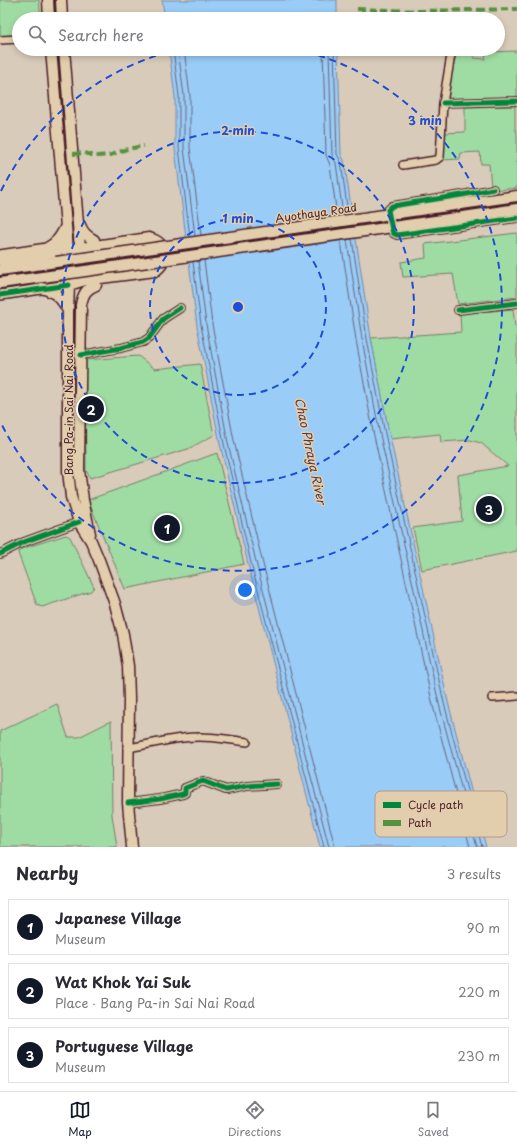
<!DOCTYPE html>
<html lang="en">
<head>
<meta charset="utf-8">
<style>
  body { margin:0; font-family:"Playpen Sans",sans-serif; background:#f7f7f7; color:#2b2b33 }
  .you { position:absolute; left:245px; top:590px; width:14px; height:14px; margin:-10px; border:3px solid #fff; border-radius:50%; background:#1a73e8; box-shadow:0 0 0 6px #1a73e833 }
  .badge { display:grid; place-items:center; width:26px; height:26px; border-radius:50%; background:#111827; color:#fff; font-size:13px; font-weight:700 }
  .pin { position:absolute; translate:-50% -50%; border:2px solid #fff; box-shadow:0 1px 4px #0006 }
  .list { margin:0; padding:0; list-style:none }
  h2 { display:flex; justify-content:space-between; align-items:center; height:52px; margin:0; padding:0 16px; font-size:17px }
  h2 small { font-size:13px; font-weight:400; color:#7c7c81 }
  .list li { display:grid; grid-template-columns:26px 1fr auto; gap:12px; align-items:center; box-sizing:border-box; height:56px; margin:0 8px 8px; padding:0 8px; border:1px solid #e1e1e2; border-radius:0px }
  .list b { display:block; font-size:15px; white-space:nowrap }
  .list p { margin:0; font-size:13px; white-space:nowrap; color:#7c7c81 }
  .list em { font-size:13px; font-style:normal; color:#7c7c81 }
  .icon { flex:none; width:22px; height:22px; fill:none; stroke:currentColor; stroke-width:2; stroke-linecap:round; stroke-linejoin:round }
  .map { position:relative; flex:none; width:517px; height:847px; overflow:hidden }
  .search { position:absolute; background:#fff; box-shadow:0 2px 6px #0003; left:12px; right:12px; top:12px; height:44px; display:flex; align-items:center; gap:10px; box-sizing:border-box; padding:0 14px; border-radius:22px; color:#7c7c81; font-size:15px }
  .sheet { height:244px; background:#fff }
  nav { display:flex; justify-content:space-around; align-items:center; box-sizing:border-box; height:56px; border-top:1px solid #e1e1e2; background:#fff; font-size:11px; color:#7c7c81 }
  nav a { display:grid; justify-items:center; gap:2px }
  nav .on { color:#111827 }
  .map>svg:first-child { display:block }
  .green { fill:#9fdca3; stroke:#747e67 }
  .water { fill:#99ccf6; stroke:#7987a5 }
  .pier { fill:#d9cbb9 }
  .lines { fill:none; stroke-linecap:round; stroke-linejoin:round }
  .shore { stroke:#6a647c; stroke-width:1 }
  .minor-casing { stroke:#4a1f2b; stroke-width:10 }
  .tertiary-casing { stroke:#4a1f2b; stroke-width:12 }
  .secondary-casing { stroke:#4a1f2b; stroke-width:13 }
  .minor { stroke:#e2ceac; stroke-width:7 }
  .tertiary { stroke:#e2ceac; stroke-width:9 }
  .secondary { stroke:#e2ceac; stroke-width:10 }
  .secondary-bridge-casing { stroke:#4a1f2b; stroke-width:13; stroke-linecap:butt }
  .secondary-bridge { stroke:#e2ceac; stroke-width:10 }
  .quiet { stroke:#549240; stroke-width:4; stroke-dasharray:8 4; stroke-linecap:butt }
  .cycleway-casing { stroke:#e2ceac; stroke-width:8 }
  .cycleway { stroke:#00873e; stroke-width:5 }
  .ring { fill:none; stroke:#1d4ed8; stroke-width:2; stroke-dasharray:7 5 }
  .labels { text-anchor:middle; stroke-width:3; stroke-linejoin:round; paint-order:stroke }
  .street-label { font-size:11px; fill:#4a1f2b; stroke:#e2ceac }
  .water-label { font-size:12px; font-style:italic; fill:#563949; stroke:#e2ceac }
  .key { fill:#e2ceac; stroke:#b49a85; stroke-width:1 }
  .key-label { font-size:11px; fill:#4a1f2b }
  .centre { fill:#1d4ed8; stroke:#e2ceac; stroke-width:2 }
  .ring-label { font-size:12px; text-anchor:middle; font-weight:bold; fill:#1d4ed8; stroke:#e2ceac; stroke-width:3; stroke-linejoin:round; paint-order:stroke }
</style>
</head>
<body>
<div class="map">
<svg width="517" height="847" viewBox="0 0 517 847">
  <rect width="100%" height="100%" fill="#d9cbb9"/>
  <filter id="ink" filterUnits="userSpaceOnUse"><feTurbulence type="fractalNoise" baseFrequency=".025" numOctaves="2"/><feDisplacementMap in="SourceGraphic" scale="8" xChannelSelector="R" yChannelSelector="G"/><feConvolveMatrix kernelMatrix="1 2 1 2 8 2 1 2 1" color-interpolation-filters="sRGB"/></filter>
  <g filter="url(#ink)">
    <path class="green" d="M0,0H39L41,19H19V36L0,38Z
      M455,49H474V58L485,59L486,52L517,51V99L454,101L449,99L447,94Z
      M515,106V129L517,133V188L497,190L496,186L491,187L489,164H481L480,152L461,153L460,159L442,160L443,133L465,132V107Z
      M517,233V297L458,304L453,274L403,277L401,262L426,258L425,244Z
      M513,309L515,327H517V551L422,570L413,528L462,521L458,475L508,466L481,443L470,440L441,442L440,434L390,439L371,338L461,332L460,314Z
      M138,356L155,369L200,364L214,435L188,449L90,478L86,470L85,360Z
      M217,453L244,564L125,589L88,500Z
      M66,535L70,537L94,587L91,591L42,607L37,605L18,553L21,549Z
      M57,704L68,737H79L111,721L112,815L117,847H0V731Z"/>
    <path class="water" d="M162,0H337V19H165Z
      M169,49H338L341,154L344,160L371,338L388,428L448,702L486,847H320L248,564L220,444L204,361L197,326L175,149V97Z"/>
    <path class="pier" d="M353,212L355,223L185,248L184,237Z"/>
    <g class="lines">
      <path class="shore" d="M173,49L179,96V148L190,237
        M178,49L184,96V148L195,236
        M184,49L190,96V148L201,235
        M323,49L326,155L330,165L337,216
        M329,49L332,155L336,163L343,215
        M334,49L337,154L341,162L348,214
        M352,239L367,339L384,429L444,703L482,847
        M347,240L362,339L379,430L439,704L477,847
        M341,241L356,340L373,431L433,706L470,847
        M204,260L212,324L234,441L262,560L335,847
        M198,261L206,324L228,443L256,562L329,847
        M193,262L201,325L224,444L251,563L324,847"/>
      <g class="minor-casing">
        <path id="minor" d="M0,40L19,39
          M443,103L517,101
          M403,165L436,160L440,157L443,103L452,49
          M493,189L462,195L392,206L388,210L392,230L393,233L397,235L517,218
          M458,310L517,303
          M81,355L121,348L143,342L149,338L163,319L180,308
          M0,554L24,542L79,522
          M492,698L517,696
          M128,748C146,745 165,740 183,738C204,735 226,739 247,742
          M128,803L160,799L183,794L185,793V788L203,781L226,790L247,786L277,784"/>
      </g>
      <g class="tertiary-casing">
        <path id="tertiary" d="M0,255L67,245
          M0,295L69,285"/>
      </g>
      <g class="secondary-casing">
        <path id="secondary" d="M48,0L49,19
          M61,0L62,19
          M51,49L68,251
          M64,49L80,249
          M475,202L517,196
          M477,215L517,209
          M80,225C83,233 87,236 94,240
          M47,248C57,243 61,236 66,226
          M0,260L149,238C168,243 170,261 155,271L85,280L69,285
          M0,270L56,262
          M0,283L57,275
          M69,285L68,311V471L71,497L79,522L91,541L99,560L115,604L123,634L128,666L129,699L128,803L132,847
          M42,288C55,292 62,298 68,311
          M90,534L83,500L79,470L81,305C83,294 86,289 96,285"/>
      </g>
      <use href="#minor" class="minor"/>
      <use href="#tertiary" class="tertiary"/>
      <use href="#secondary" class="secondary"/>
      <g class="secondary-bridge-casing">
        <path id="secondary-bridge" d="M56,262L475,202
          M57,275L477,215"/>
      </g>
      <use href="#secondary-bridge" class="secondary-bridge"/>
      <path class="quiet" d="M357,9L420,11L517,9
        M73,154L84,153L95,156L111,155L127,149L144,146"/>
      <g class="cycleway-casing">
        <path id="cycleway" d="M443,103L517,101
          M493,189L462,195L392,206L388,210L392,230L393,233L397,235L517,218
          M0,295L69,285
          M458,310L517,303
          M81,355L121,348L143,342L149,338L163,319L180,308
          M0,554L24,542L79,522
          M128,803L160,799L183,794L185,793V788L203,781L226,790L247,786L277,784"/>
      </g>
      <use href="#cycleway" class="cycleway"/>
    </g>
  </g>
  <g class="ring">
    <circle cx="238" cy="307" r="88"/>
    <circle cx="238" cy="307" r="176"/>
    <path d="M1 191A264 264 0 0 1 181 49M295 49A264 264 0 1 1 1 423"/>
  </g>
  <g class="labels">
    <g class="street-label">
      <text transform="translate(316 213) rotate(-8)" y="4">Ayothaya Road</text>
      <text transform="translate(69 410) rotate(-90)" y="4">Bang Pa-in Sai Nai Road</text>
    </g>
    <g class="water-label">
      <text transform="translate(310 451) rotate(78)" y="4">Chao Phraya River</text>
    </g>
  </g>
  <rect x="375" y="791" width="132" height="46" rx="6" class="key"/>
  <rect x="383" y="802" width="18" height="6" fill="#00873e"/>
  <rect x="383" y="820" width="18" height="6" fill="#549240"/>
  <g class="key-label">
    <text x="408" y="809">Cycle path</text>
    <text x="408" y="827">Path</text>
  </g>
  <circle cx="238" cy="307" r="6" class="centre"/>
  <g class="ring-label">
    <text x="425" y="125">3 min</text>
    <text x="238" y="135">2 min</text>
    <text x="238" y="223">1 min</text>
  </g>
</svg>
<div class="you"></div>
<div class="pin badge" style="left:167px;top:528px">1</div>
<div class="pin badge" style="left:91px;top:409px">2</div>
<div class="pin badge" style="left:489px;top:509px">3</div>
<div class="search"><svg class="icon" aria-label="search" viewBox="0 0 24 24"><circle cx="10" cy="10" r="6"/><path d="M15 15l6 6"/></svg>Search here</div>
</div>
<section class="sheet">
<h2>Nearby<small>3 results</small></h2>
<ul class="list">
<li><span class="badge">1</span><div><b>Japanese Village</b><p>Museum</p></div><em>90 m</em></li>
<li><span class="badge">2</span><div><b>Wat Khok Yai Suk</b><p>Place · Bang Pa-in Sai Nai Road</p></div><em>220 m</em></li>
<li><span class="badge">3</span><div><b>Portuguese Village</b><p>Museum</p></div><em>230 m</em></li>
</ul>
</section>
<nav>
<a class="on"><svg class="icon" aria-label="map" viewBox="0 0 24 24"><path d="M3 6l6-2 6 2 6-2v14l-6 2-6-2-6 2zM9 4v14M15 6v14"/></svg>Map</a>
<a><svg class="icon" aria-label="directions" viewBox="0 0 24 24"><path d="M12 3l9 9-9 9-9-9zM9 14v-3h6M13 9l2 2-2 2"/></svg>Directions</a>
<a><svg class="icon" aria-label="saved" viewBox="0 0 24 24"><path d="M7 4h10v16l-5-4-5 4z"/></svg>Saved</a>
</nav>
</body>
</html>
